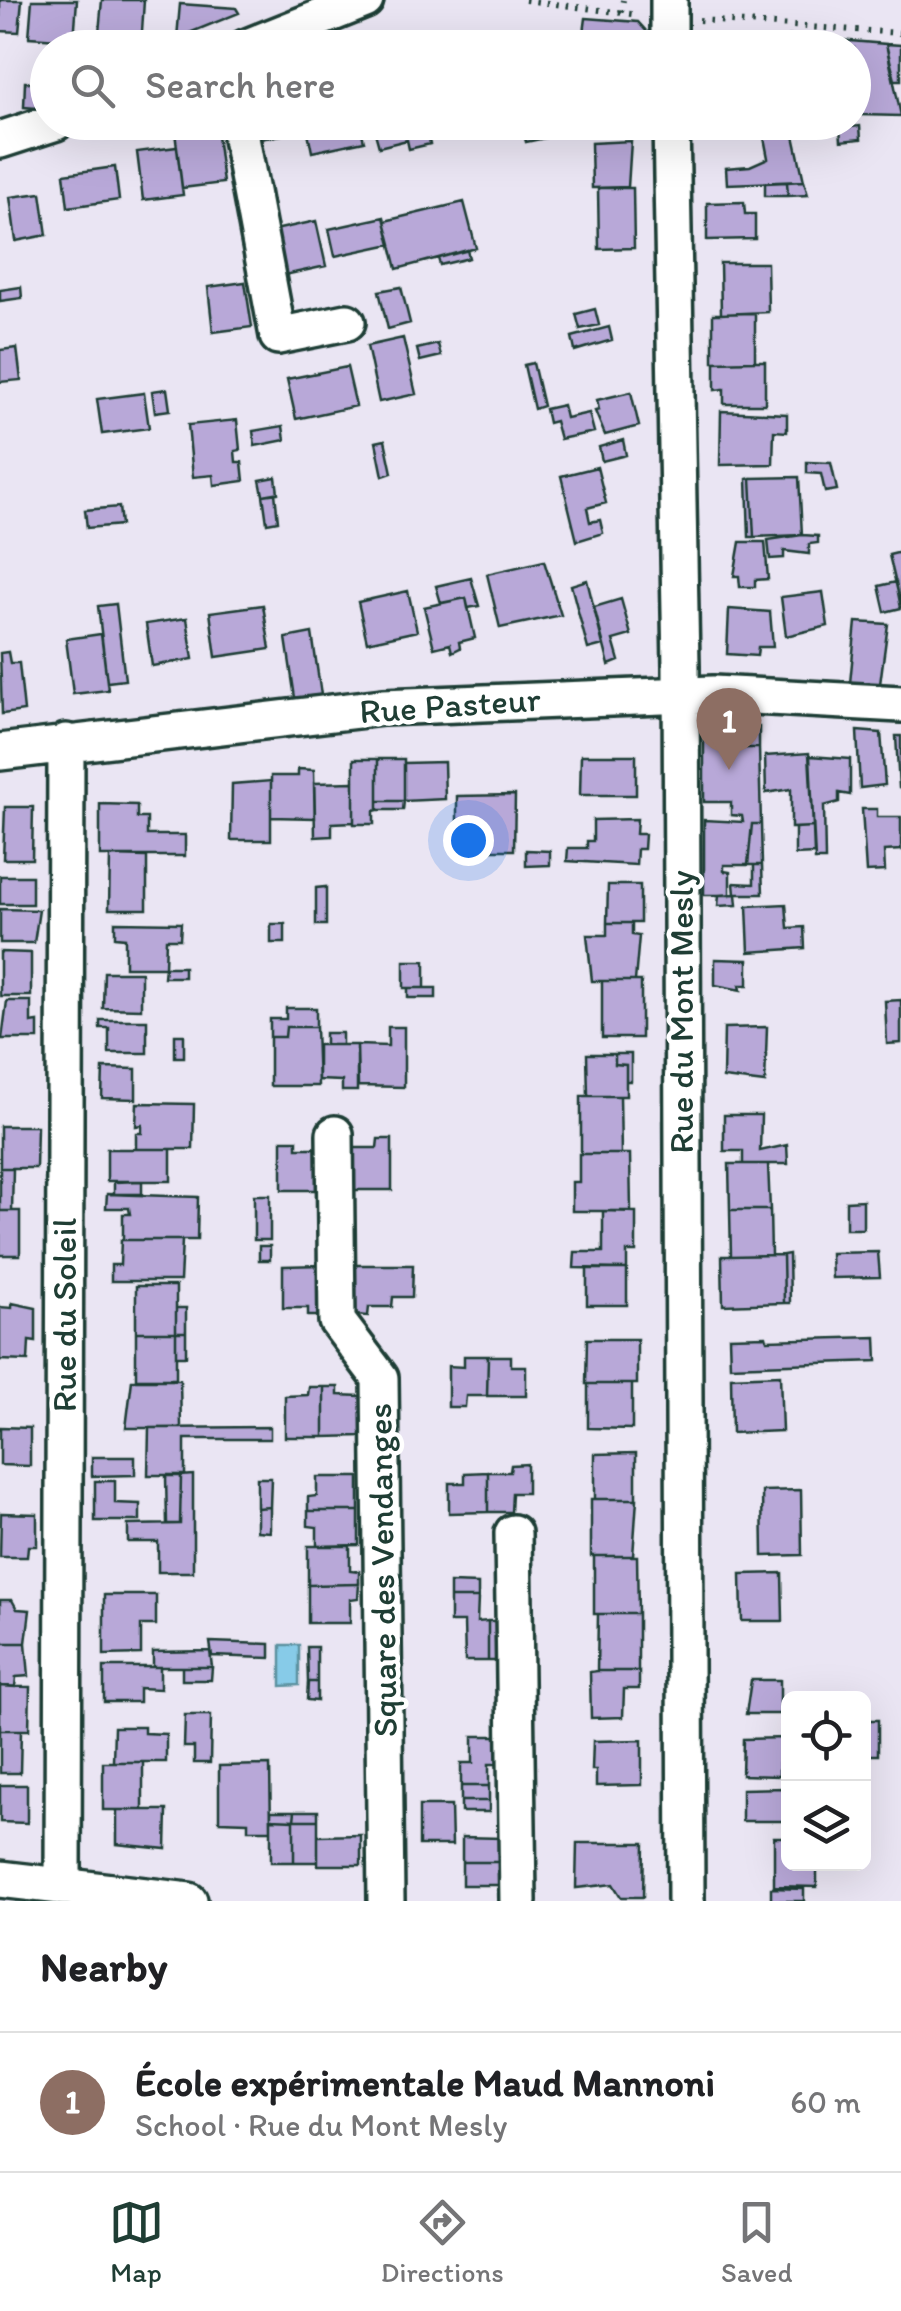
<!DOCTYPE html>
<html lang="en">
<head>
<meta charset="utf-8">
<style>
  body { margin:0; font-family:Itim,sans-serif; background:#f2f2f2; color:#202124 }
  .controls { position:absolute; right:30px; bottom:30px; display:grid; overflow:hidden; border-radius:15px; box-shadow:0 10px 40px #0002 }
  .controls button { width:90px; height:90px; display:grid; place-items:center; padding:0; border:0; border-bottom:2px solid #e0e0e0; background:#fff; color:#202124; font:50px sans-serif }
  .you { position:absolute; left:468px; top:840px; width:35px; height:35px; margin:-25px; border:8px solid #fff; border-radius:50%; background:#1a73e8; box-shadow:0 0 0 15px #1a73e833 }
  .badge { display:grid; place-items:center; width:65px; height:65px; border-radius:50%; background:#1f3d34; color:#fff; font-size:32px; font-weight:700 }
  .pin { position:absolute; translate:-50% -82px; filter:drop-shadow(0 2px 5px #0008) }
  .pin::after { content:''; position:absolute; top:52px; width:35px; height:30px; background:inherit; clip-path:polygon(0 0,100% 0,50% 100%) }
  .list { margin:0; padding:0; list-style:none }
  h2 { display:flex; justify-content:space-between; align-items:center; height:130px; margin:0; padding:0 40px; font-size:42px }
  h2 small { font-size:32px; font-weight:400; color:#757577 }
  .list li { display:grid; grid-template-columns:65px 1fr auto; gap:30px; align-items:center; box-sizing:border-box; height:140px; padding:0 40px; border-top:2px solid #e0e0e0 }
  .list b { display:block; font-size:38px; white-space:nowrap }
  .list p { margin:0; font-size:32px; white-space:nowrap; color:#757577 }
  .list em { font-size:32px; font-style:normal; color:#757577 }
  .icon { flex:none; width:55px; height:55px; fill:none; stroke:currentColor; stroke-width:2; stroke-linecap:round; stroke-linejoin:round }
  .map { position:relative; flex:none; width:901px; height:1901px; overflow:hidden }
  .search { position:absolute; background:#fff; box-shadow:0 10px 40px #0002; left:30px; right:30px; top:30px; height:110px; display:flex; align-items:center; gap:25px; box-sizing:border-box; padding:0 35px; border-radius:55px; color:#757577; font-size:38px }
  .sheet { height:270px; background:#fff }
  nav { display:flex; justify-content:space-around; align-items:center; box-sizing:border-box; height:140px; border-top:2px solid #e0e0e0; background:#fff; font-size:28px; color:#757577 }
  nav a { display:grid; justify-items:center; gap:5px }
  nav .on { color:#1f3d34 }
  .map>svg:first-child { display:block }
  .water { fill:#87cbe8; stroke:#5d92a0; stroke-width:2.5 }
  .building { fill:#b8a8d8; stroke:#1f3d34; stroke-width:2.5 }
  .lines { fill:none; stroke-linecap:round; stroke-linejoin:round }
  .minor-casing { stroke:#1f3d34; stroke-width:42 }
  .path { stroke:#1f3d34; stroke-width:6; stroke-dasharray:2.5 8; stroke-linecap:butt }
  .minor { stroke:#fff; stroke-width:35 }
  .labels { text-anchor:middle; stroke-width:9; stroke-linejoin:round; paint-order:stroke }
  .street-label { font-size:35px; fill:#1f3d34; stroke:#fff }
</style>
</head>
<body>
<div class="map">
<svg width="901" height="1901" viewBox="0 0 901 1901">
  <rect width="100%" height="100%" fill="#eae5f3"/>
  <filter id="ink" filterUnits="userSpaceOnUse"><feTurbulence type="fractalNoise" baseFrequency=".01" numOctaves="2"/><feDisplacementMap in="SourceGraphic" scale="20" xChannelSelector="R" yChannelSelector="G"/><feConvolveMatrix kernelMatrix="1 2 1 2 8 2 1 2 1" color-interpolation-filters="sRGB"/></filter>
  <g filter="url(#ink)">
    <path class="water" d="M281,1645H299V1685L281,1686Z"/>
    <path class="building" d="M0,0H22L19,32L0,31Z
      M32,0H77L74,40L29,37Z
      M102,0H144L141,48L98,44Z
      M180,4L236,8L239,13L177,38Z
      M586,18L638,22L648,33V48H582Z
      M520,29L524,48H503L500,34Z
      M495,35L498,48H460L459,44Z
      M790,36L886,44L901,116L860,115L854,48H792Z
      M886,44L901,45V80H895Z
      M25,82L48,84V109L24,107Z
      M212,122L216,127L175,132L174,128Z
      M257,122H306L308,130L260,139Z
      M306,122H359L364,141L312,152Z
      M372,122H425L430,144L409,149L407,140L379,147Z
      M521,122H542L545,138L526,142Z
      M761,122H791L804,181L727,184L726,168L750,166L768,158Z
      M860,126L861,139L841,141L840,128Z
      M216,127L223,183L182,188L175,132Z
      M631,141L628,187L592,188L591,143Z
      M177,147L183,195L143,200L137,152Z
      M115,167L119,200L68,207L64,174Z
      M804,181L808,195L788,196L787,182Z
      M787,182L788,196H765V183Z
      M598,188H633L634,248L599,249Z
      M41,193L47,235L16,241L10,197Z
      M464,202L476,248L397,269L385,221Z
      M744,202L745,214H755V239L707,240V203Z
      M384,217L391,244L335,256L329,229Z
      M316,221L326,266L280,276L270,231Z
      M467,250L469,258L440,265L438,258Z
      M720,263H767L768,312L721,314Z
      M245,282L252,327L213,332L208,287Z
      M21,287L22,298L0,301V290Z
      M401,287L410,323L388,329L379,291Z
      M595,309L599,325L580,329L576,314Z
      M755,313V361L713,362V314Z
      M609,327L612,340L575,351L572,337Z
      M403,338L416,394L379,402L367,346Z
      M438,344L441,356L420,361L417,349Z
      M17,348L21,380L0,382V350Z
      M755,361H765V404H724V389L715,390V362Z
      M533,363L543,406L534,409L524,365Z
      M347,367L356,406L296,419L287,379Z
      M167,389L170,410L155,412L152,391Z
      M631,392L639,426L605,435L595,411L599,410L597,400Z
      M144,393L149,428L102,434L97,399Z
      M563,405L566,418L589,413L594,432L560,439L555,421L548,423L545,409Z
      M721,411L787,414V432L774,431L773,464L720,465Z
      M237,420L240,450L235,451L236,462H242L244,481L214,485L213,475L193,477L188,425Z
      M283,426L285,440L255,446L253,431Z
      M385,440L392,473L383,476L376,442Z
      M623,440L626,455L602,461L599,447Z
      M807,462L831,463L837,490L825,492L821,474L807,473Z
      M597,467L606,503L587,508L590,522L600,520L603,533L577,541L561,476Z
      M276,477L278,493L263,495L260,480Z
      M799,477L802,535L754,537L751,478Z
      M751,478L754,537H749L747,479Z
      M275,493L278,521L267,523L263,495Z
      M119,507L121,525L87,528L85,510Z
      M802,535L818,536V543L809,544V554L784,551V558L770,559L768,540Z
      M740,542H765L768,579L755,580V587H740L739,576H734Z
      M901,552V605L889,555Z
      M544,561L561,615L500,628L487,574Z
      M471,578L479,606L468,608L466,598L441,603L436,586Z
      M587,580L603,645L588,649L571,585Z
      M896,582L901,608L885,612L879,586Z
      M408,591L417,631L367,642L358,602Z
      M823,592L828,626L786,636L781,597Z
      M466,598L475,638L459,642L460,648L452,652L450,644L434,648L424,607Z
      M621,599L631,635L613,640L619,661L609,665L594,607Z
      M116,604L125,680L107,682L98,606Z
      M263,605L270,649L216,657L210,612Z
      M729,609L770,612L773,647H758L757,656L727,654Z
      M187,618L193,659L152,666L146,624Z
      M856,622L888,624L880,684L850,683Z
      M312,633L321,695L295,698L286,638Z
      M101,634L108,690L73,694L66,639Z
      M8,652L10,663H19L24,711L2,714L0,653Z
      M717,727H739L738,748H759L761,824H752L748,865H724V871L730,872V895H704V820L743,822L742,816L731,815V802H704V739Z
      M739,727H759V748H738Z
      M857,731L881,733L885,785L860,788Z
      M896,736H901V788H899Z
      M809,753L813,827L791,828V789L766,793L765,756Z
      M581,755H636V795H580Z
      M810,756L850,759V795L839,793V802L824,806L825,860H815Z
      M354,759H378V810L374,811V824H354Z
      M378,759H404V801H378Z
      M444,762L445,799L404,801V763Z
      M298,769L314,770L315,818L271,817V776H298Z
      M271,781V840H231L232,784Z
      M354,782V822L332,823V836L315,837L314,783Z
      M515,795L514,850H457V796Z
      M378,801H404L403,810H378Z
      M100,804L137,805V818H147V835H185V856H100Z
      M5,807H33L32,859H3Z
      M862,809H877V817H901V850L884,851L885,871L866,872Z
      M637,819L636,834H645L644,849H637L636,865L567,861L568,848H587V841H593V820Z
      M752,824H761L762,865H748Z
      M813,827L814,854L795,855V828Z
      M526,850L550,851V865L526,866Z
      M110,856L147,857V909H109Z
      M754,865H762L763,894H735L734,883L754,884Z
      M0,876H32V904H0Z
      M608,885H640V923H607Z
      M326,887V925H316V888Z
      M736,894L737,905L718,906L719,895Z
      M786,904L788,928L804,927L805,948L749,952L747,906Z
      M0,909L39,910L34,943H0Z
      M115,922L181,923L180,939H166L165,967H125V938L115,937Z
      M607,923H632V935L639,936L635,981H592L587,935H607Z
      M271,924H285V943H271Z
      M0,952L31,953V996H0Z
      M715,959L748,960V985H740L741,990L715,985Z
      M404,961H425V988H404Z
      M165,967H184V977H164Z
      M104,972H141V1009L103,1008Z
      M602,981H641V1038H602Z
      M408,988H436V998H408Z
      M901,1000V1043L887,1044L885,1001Z
      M7,1001H31V1023L38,1022V1039H2Z
      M286,1008H316V1027H286L285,1037H270V1019H286Z
      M100,1020H147V1053H109V1028H100Z
      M286,1027H316L318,1086H270V1037H285Z
      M388,1027H404V1087L358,1086L357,1045L388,1046Z
      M767,1027L765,1083L723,1078L724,1028Z
      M325,1033H342V1045H325Z
      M175,1035H184V1057H175Z
      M318,1045H357V1091H342V1081L318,1080Z
      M587,1054H615V1064L626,1065V1096H588Z
      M615,1054H631V1081H626V1065L615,1064Z
      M103,1068L136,1069V1099L102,1098Z
      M581,1096H620L621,1154H581Z
      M137,1103L194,1104L193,1149H136V1133H142V1125L136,1126Z
      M724,1115H761L760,1151L787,1145L788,1164H743V1151H724Z
      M0,1126H37L36,1168H0Z
      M378,1139H392V1190H352L353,1148H377Z
      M282,1140H297V1148H322V1190H282Z
      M107,1149H171V1181H107Z
      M579,1154H630L631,1211H572V1182H579Z
      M729,1164H768L770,1210H730Z
      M0,1168H13L12,1211H0Z
      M142,1181V1194H114V1182Z
      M107,1194L198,1197L197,1240H123V1214H130L129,1208H106Z
      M254,1195H270V1240H254Z
      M863,1200V1229H846V1201Z
      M730,1210H770L771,1255L731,1256Z
      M0,1211H20V1255H0Z
      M603,1211L636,1212V1252H627V1269L574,1268L575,1252H603Z
      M121,1240H182L180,1281H111V1265H120Z
      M259,1246H270V1260H259Z
      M878,1252L880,1277L832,1278L831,1253Z
      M789,1254L790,1303H784L783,1255Z
      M783,1255L784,1303L723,1305L722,1256Z
      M322,1265V1316H308V1308H283V1266Z
      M353,1265H413L412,1297H393L392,1307H369L368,1316L353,1315Z
      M587,1269H627V1305H587Z
      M136,1286H176V1332H136Z
      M12,1303L36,1308V1342L29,1341L28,1361L0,1360V1307L12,1308Z
      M176,1308H186V1332H176Z
      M136,1332H176V1379H136Z
      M176,1332H186V1356H176Z
      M766,1336L767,1340L876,1337L877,1361L730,1366L729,1337Z
      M587,1339H637V1384H586Z
      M464,1356H488L487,1396H466L465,1407H448V1366L464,1367Z
      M488,1356H511V1366H526V1396H487Z
      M780,1375L782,1431L732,1433L731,1377Z
      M132,1380H180L181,1428H126Z
      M588,1384H632V1429L588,1428Z
      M309,1387H324V1437H285V1396L308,1395Z
      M324,1387H338V1395L361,1396L362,1436L324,1437Z
      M0,1427L30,1428V1466L0,1465Z
      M270,1427V1439H185V1475H148L149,1428Z
      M636,1453V1499H595V1454Z
      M92,1457H135V1475L92,1476Z
      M527,1464V1493H512L511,1512H488V1472H510L511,1465Z
      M488,1472V1512L449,1513V1483H465V1473Z
      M193,1475V1572H158V1542H128V1525L180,1524L181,1476Z
      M166,1476H181L180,1524H167Z
      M317,1477H359V1511H308V1497L317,1496Z
      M257,1478H271L270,1507L257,1508Z
      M95,1481H115V1503L140,1504V1521H95Z
      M801,1490L802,1555L763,1556L762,1491Z
      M591,1499H637L633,1556H591Z
      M270,1507V1532L257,1531V1508Z
      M308,1511H359V1545L317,1546V1527L308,1526Z
      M1,1513L37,1514V1546H28L27,1557H0Z
      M308,1546H350V1570L359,1571V1584L308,1585Z
      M594,1556H637L638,1614H594Z
      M782,1573L783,1621H742L741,1574Z
      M450,1583L478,1584V1598H450Z
      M359,1584L358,1598L350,1599V1623H308V1585Z
      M104,1595H156V1625H141V1654L104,1655Z
      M450,1598H478L477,1622L488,1621V1661H465L464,1622H450Z
      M0,1600H12L17,1609L30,1610L26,1643H0Z
      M598,1614H638V1671H597Z
      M488,1621H510L511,1661H488Z
      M210,1642L270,1644V1658L212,1656Z
      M0,1643H26L29,1676L16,1677L15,1687L0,1686Z
      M307,1647H317V1682H308Z
      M210,1651L212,1667H153V1652Z
      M104,1667H160V1689L139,1688V1702H104Z
      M182,1667H212L211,1680H182Z
      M597,1671H639V1689H624L623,1717L591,1718L590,1672Z
      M751,1680H780V1714H746Z
      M308,1682H317V1701L307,1700Z
      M0,1686L30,1687L29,1730H0Z
      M185,1715H211L210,1763H194V1747H184Z
      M864,1720H878V1755H864Z
      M114,1727H144V1733L166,1734V1762H113Z
      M0,1730H21L20,1773H0Z
      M473,1736H509V1764H489V1786H461V1763H473Z
      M788,1738V1763H779V1776L742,1775L743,1739Z
      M642,1740V1785L596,1786V1770H592L593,1741Z
      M103,1762H143V1810H103Z
      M270,1765L271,1830H248V1822L219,1821V1766Z
      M0,1785H27V1823L0,1822Z
      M461,1786H489V1801H461Z
      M786,1788V1821H742V1789Z
      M461,1801H489V1812H461Z
      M419,1806H451L452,1845H419Z
      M117,1810H167L166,1849L117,1844Z
      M271,1811H295L294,1820L271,1819Z
      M295,1811H318V1820H294Z
      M271,1819L294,1820V1862H271Z
      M294,1820H318V1862H294Z
      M361,1835V1865H318V1836Z
      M462,1837L501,1838V1862H462Z
      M774,1837H788V1864H817V1887L774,1886Z
      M577,1843H644L643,1897H621L613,1884L576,1888Z
      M462,1862H501V1885H462Z
      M771,1888L804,1889V1901H771Z"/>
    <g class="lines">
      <g class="minor-casing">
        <path id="minor" d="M669,0V48
          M245,48L365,0
          M238,122L278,336L347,322
          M671,122L681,666L686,1901
          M0,140L56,122
          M0,752L383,707L713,694L901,704
          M335,1134L337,1321L380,1378L386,1901
          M513,1533L518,1901
          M0,1879L189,1901
          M63,1887L66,742"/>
      </g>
      <path class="path" d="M525,0L638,15
        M621,12L623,0
        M699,20L901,33"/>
      <use href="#minor" class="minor"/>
    </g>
  </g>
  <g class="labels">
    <g class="street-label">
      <text transform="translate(450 705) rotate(-4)" y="12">Rue Pasteur</text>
      <text transform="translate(681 1012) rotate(-90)" y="12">Rue du Mont Mesly</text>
      <text transform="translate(64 1315) rotate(-90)" y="12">Rue du Soleil</text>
      <text transform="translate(382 1570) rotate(-91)" y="12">Square des Vendanges</text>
    </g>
  </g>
</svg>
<div class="controls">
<button><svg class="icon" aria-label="locate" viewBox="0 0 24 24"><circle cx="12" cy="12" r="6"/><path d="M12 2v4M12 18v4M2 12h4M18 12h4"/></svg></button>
<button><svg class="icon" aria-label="layers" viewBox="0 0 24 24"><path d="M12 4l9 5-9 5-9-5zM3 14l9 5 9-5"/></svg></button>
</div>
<div class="you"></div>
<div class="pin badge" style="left:729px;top:770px;background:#8d6e63">1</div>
<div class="search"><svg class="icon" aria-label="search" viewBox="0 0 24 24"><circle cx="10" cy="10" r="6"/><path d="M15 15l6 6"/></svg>Search here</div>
</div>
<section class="sheet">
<h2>Nearby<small></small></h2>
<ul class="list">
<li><span class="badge" style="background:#8d6e63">1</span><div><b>École expérimentale Maud Mannoni</b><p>School · Rue du Mont Mesly</p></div><em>60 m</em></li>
</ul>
</section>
<nav>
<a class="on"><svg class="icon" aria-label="map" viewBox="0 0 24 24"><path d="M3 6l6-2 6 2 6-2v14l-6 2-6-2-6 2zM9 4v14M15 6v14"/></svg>Map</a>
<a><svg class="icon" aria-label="directions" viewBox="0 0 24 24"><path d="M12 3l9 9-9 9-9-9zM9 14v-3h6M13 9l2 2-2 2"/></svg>Directions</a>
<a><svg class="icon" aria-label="saved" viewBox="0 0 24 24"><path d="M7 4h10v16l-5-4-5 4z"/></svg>Saved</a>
</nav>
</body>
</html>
